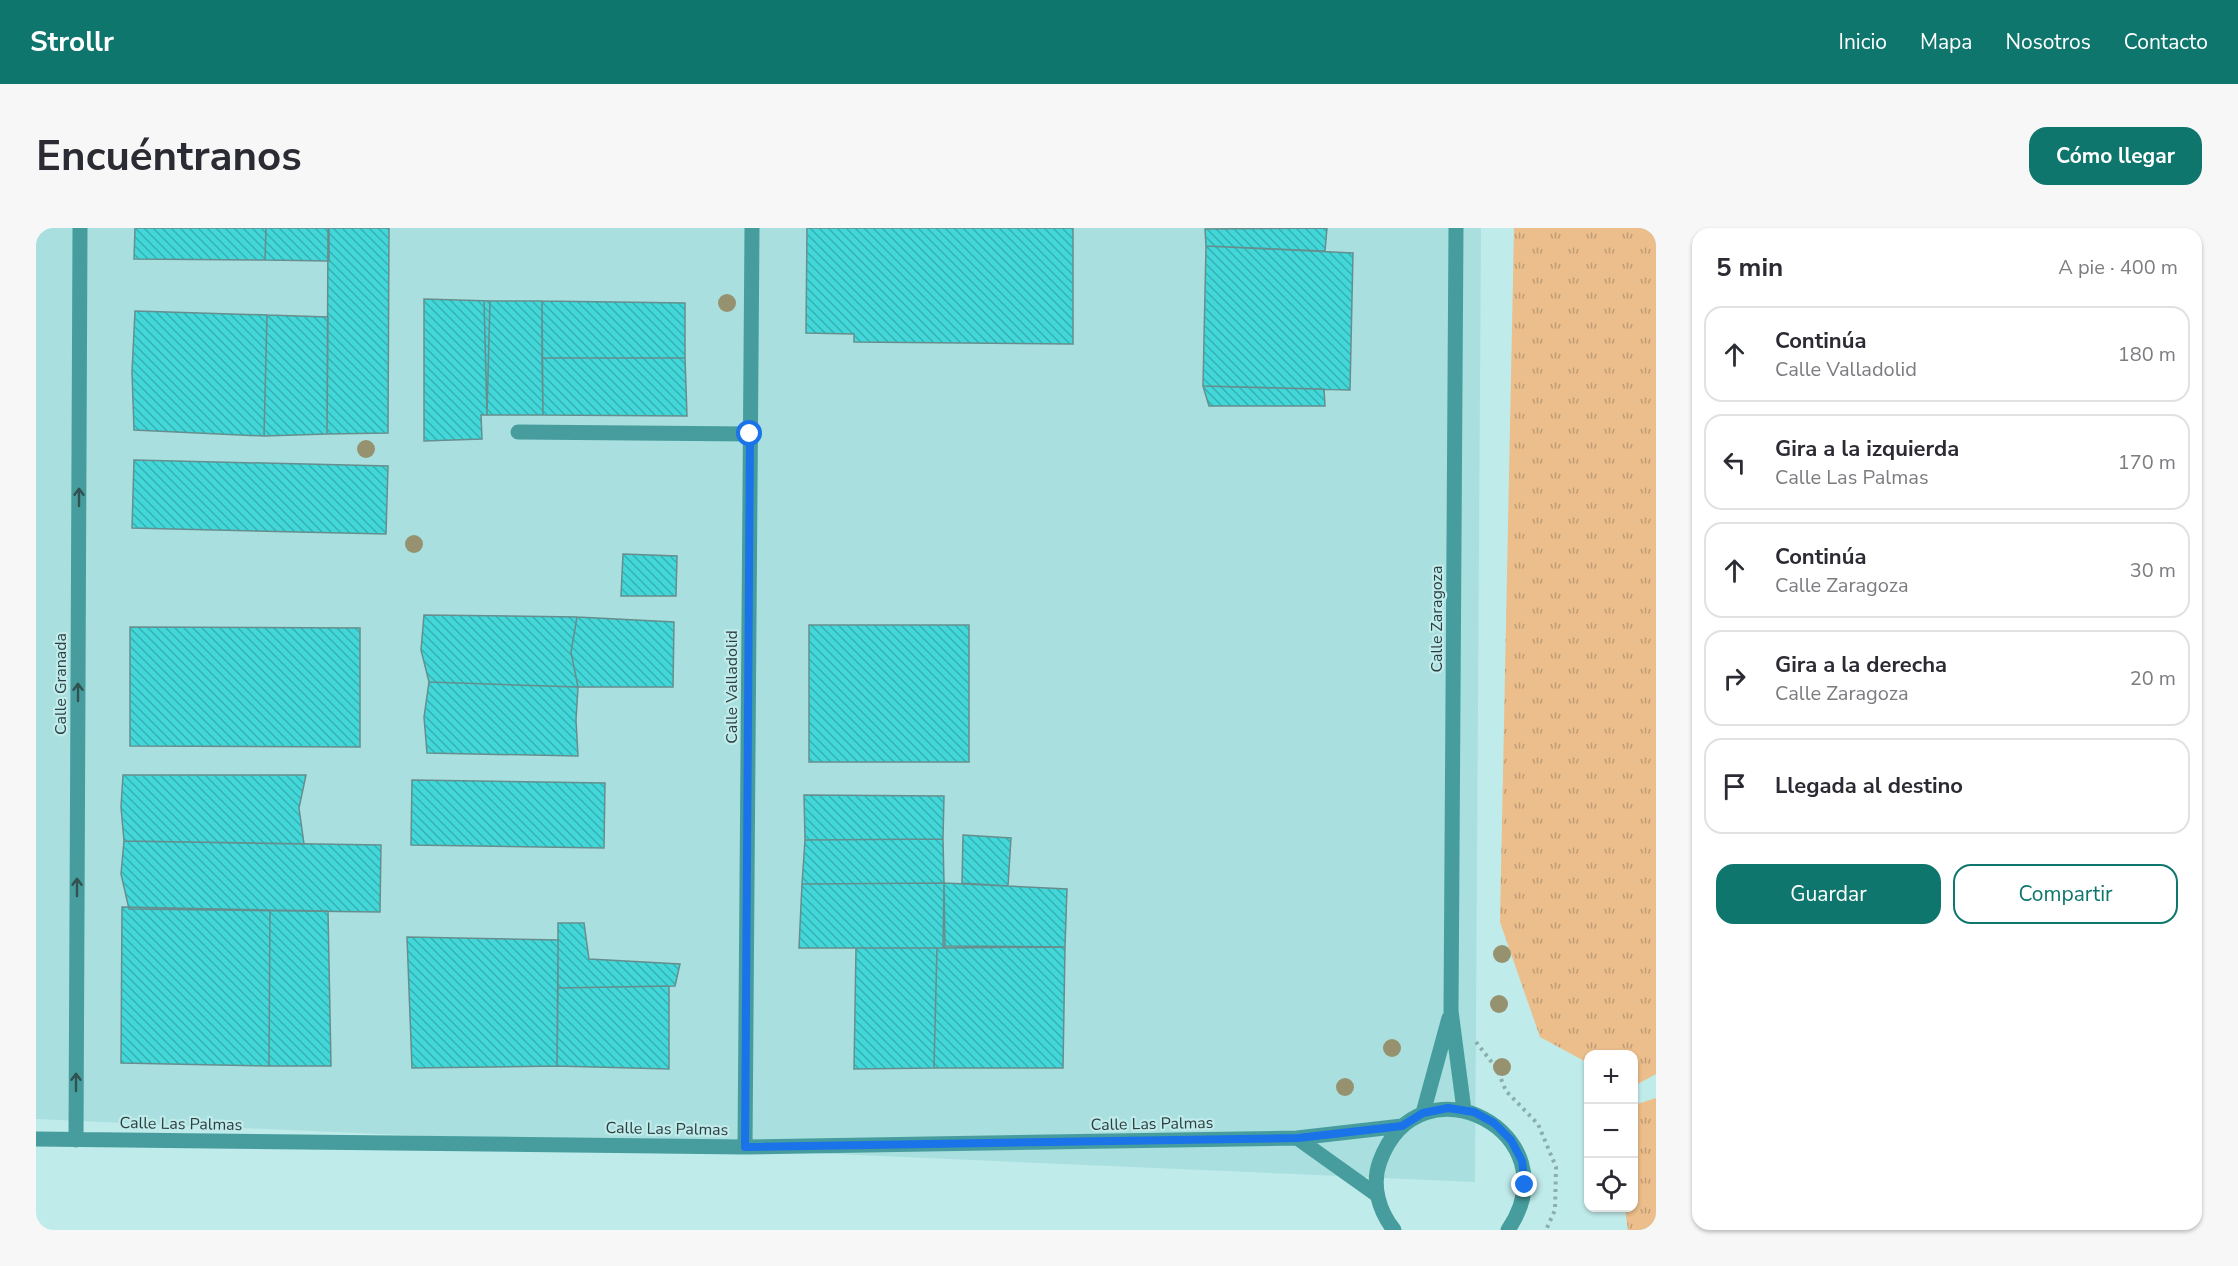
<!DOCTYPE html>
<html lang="es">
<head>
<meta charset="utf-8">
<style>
  body { margin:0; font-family:"Nunito Sans",sans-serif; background:#f7f7f7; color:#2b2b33 }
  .controls { position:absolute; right:18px; bottom:18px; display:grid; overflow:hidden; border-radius:12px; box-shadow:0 2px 4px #0004 }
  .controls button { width:54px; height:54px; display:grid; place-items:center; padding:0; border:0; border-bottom:2px solid #e1e1e2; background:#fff; color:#2b2b33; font:30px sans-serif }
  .stop { position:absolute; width:18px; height:18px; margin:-14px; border:4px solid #1a73e8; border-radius:50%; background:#fff }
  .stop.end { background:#1a73e8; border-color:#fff; box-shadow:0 2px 6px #0008 }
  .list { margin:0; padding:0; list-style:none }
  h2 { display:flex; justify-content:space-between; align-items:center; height:78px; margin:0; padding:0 24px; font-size:26px }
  h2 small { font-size:20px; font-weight:400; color:#7c7c81 }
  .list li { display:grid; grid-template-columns:39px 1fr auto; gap:18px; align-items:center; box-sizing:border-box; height:96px; margin:0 12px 12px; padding:0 12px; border:2px solid #e1e1e2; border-radius:18px }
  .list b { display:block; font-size:22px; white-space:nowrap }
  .list p { margin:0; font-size:20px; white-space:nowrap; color:#7c7c81 }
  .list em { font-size:20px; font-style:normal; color:#7c7c81 }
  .actions { display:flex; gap:12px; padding:18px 24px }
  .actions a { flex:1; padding:14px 0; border:2px solid #0f766e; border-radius:18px; text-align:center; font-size:21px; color:#0f766e }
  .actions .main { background:#0f766e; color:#fff }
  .icon { flex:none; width:33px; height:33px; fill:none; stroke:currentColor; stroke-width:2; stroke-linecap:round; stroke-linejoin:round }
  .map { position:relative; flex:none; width:1620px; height:1002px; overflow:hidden; border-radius:18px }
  header { display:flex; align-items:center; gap:36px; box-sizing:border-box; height:84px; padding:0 30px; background:#0f766e; color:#fff }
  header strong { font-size:28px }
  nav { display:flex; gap:33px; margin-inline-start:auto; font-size:21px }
  .intro { display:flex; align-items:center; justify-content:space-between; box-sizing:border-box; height:144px; padding:0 36px }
  h1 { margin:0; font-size:42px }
  .button { padding:15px 27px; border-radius:18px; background:#0f766e; color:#fff; font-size:21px; font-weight:700 }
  main { display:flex; gap:36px; padding:0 36px }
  aside { flex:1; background:#fff; border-radius:18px; box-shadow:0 2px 4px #0004 }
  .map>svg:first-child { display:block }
  .built { fill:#aadfdf }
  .park { fill:url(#park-tufts) }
  .building { fill:url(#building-back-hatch); stroke:#668e8e; stroke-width:1.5 }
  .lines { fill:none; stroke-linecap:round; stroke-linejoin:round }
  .path { stroke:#8badad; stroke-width:4; stroke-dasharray:3 4.5; stroke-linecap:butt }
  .minor { stroke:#479d9d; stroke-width:15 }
  .tree { fill:#969270 }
  .oneway { stroke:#325151 }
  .route { stroke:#1a73e8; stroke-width:8 }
  .labels { text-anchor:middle; stroke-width:4.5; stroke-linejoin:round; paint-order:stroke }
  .street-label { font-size:16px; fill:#2d3e3e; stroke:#c0ebeb }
</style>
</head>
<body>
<header>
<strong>Strollr</strong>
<nav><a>Inicio</a><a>Mapa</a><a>Nosotros</a><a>Contacto</a></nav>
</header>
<div class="intro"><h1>Encuéntranos</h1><a class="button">Cómo llegar</a></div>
<main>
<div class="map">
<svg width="1620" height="1002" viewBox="0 0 1620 1002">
  <defs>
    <pattern id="park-tufts" width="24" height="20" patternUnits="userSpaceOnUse" patternTransform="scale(1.5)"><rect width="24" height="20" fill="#ebbe8b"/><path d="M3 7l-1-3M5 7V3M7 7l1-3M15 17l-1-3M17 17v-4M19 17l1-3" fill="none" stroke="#bf9c73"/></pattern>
    <pattern id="building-back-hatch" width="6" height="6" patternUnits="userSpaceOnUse" patternTransform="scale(1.5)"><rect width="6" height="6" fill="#42d7d9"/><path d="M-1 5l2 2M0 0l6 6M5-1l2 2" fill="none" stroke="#38b0b1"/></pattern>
  </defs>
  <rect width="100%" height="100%" fill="#c0ebeb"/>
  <path class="built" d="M0,0H1445L1439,954L0,891Z"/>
  <path class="park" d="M1478,0H1620V846L1598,858V826H1552V835L1504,809L1464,694Z
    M1620,870V1002H1592L1589,980H1598V877Z"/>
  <path class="building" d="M99,0H230L229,32L98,31Z
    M230,0H293V33L229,32Z
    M292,0H353L352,205L291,206Z
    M771,0H1037V116L818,114V106L770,105Z
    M1291,0L1289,23L1170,18L1169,1Z
    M1170,18L1317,25L1314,162L1167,158Z
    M388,71L454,73L451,187H445L446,211L388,213Z
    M448,73H506L507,187H451Z
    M506,73L649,75V130H506Z
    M99,83L231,87L228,208L98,202L96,144Z
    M231,87L292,89L291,206L228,208Z
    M506,130H649L651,188L507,187Z
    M1167,158L1288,161L1289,178H1173Z
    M98,232L352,238L350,306L96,300Z
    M587,326L641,328L640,368H585Z
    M388,387L541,389L535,424L542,459L393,454L385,422Z
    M541,389L638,394L637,459H542L535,424Z
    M773,397H933V534H773Z
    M94,399L324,400V519L94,518Z
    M393,454L542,459L540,492L542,528L391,525L388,489Z
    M87,547H270L263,580L268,616L88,613L85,579Z
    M376,552L569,555L568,620L375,617Z
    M768,567L908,568L907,611L769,612Z
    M927,607L975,610L972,658L926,655Z
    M907,611L908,655L766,656L769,612Z
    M88,613L345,617L344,684L93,681L85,646Z
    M908,655L1031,661L1029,719L907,718Z
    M908,655L909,720H763L766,656Z
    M86,679L234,682L233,838L85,835Z
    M234,682L292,683L295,838H233Z
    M522,695H548L553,731L644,736L639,758L522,760Z
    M371,709L522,712L521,838L376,840Z
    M1029,719L1027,840H898L901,720Z
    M820,720H901L898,840L818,841Z
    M633,758V841L521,838L522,760Z"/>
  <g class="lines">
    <path class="path" d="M1440,814L1461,841L1470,863L1502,896L1520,939L1519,982L1510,1002"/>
    <path class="minor" d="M1420,0L1415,783L1428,882
      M482,204L714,206
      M1387,885L1413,790
      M1261,910L1366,898
      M0,911L709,919L1261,910L1341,967
      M40,912L44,0
      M709,919L716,0
      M1358,1002C1343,983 1335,957 1344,933C1384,825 1538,905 1472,1002"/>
  </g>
  <g class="tree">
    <circle cx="691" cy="75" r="9"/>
    <circle cx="330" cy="221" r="9"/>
    <circle cx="378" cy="316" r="9"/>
    <circle cx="1466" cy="726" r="9"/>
    <circle cx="1463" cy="776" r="9"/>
    <circle cx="1356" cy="820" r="9"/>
    <circle cx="1466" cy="839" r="9"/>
    <circle cx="1309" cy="859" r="9"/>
  </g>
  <defs><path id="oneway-shaft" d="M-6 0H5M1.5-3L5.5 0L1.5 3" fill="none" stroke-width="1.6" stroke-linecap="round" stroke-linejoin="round" transform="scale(1.5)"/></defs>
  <g class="oneway">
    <use href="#oneway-shaft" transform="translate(43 269) rotate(-90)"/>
    <use href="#oneway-shaft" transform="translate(42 464) rotate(-90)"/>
    <use href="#oneway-shaft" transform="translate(41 659) rotate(-90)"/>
    <use href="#oneway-shaft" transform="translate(40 854) rotate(-90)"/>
  </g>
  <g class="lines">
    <path class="route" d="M714,206L709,919L1262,910L1366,898L1387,885L1412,880L1438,884L1458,895L1475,912L1486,933L1489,957"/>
  </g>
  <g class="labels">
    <g class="street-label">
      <text transform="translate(1400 391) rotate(-90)" y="6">Calle Zaragoza</text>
      <text transform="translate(24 456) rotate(-90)" y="6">Calle Granada</text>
      <text transform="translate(695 459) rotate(-90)" y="6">Calle Valladolid</text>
      <text transform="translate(145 895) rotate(1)" y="6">Calle Las Palmas</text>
      <text transform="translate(1116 895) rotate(-1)" y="6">Calle Las Palmas</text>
      <text transform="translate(631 900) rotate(1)" y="6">Calle Las Palmas</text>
    </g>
  </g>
</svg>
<div class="controls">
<button>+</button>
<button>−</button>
<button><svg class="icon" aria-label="locate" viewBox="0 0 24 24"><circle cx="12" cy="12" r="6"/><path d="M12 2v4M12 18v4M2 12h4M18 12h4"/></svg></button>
</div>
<div class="stop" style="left:714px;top:206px"></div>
<div class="stop end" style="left:1489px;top:957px"></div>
</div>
<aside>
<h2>5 min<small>A pie · 400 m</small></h2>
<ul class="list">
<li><svg class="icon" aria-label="ahead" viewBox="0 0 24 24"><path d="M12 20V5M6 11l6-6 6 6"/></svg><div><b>Continúa</b><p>Calle Valladolid</p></div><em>180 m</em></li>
<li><svg class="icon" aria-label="left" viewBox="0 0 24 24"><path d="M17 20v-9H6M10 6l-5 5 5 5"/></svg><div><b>Gira a la izquierda</b><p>Calle Las Palmas</p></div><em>170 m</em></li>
<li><svg class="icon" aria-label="ahead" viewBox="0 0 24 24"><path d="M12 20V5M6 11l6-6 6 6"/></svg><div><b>Continúa</b><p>Calle Zaragoza</p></div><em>30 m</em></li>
<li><svg class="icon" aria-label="right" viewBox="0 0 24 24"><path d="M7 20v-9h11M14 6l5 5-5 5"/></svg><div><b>Gira a la derecha</b><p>Calle Zaragoza</p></div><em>20 m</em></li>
<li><svg class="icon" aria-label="arrive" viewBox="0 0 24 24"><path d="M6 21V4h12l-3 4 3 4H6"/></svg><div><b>Llegada al destino</b></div></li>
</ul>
<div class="actions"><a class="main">Guardar</a><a>Compartir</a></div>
</aside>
</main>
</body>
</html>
